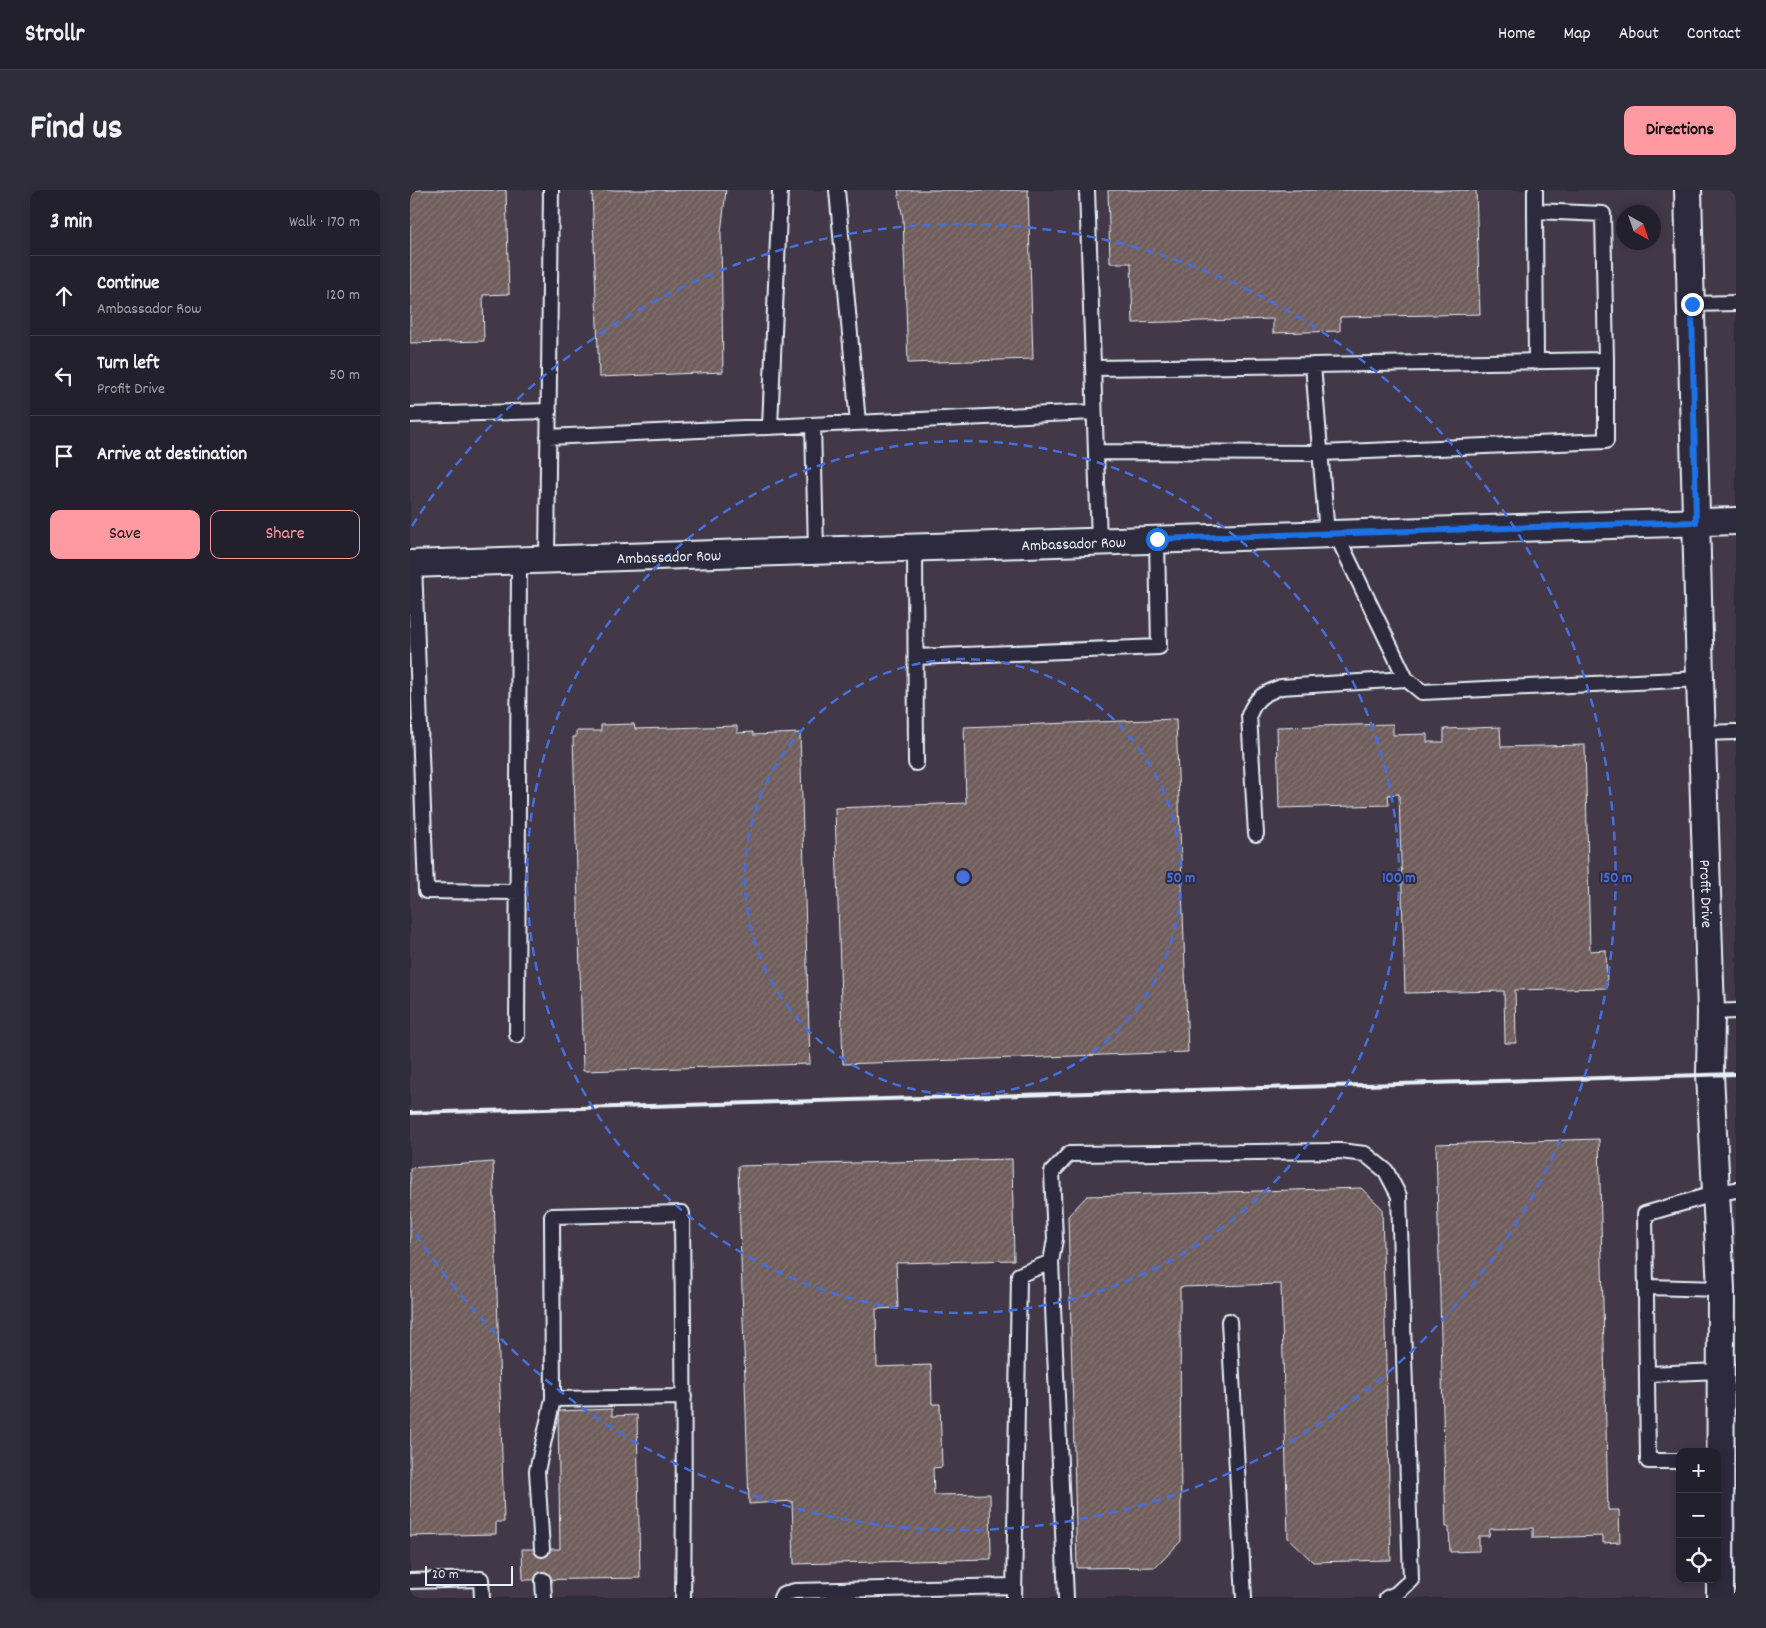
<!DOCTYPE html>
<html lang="en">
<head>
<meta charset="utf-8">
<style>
  body { margin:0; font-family:Dekko,sans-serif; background:#2f2d3a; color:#f1f3f6 }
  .controls { position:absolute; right:15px; bottom:15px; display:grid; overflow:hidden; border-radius:10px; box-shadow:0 2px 8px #0003 }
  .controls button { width:45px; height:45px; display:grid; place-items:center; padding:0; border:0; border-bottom:1px solid #403e4a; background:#23202e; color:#f1f3f6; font:25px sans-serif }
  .compass { position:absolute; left:1206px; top:15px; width:45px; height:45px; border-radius:50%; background:#23202e; box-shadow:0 2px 8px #0003; rotate:140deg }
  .scale { position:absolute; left:15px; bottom:12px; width:88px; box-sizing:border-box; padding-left:5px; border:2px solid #e8f1f8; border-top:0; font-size:14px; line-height:18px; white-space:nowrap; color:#e8f1f8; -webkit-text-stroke:4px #2f2a3d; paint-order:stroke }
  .stop { position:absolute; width:15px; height:15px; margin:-11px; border:4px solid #1a73e8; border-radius:50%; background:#fff }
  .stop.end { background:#1a73e8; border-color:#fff; box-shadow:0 1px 5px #0008 }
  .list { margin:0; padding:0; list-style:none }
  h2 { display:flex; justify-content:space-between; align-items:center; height:65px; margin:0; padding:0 20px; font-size:21px }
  h2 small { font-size:16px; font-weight:400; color:#a3a3aa }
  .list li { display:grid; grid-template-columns:32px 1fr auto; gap:15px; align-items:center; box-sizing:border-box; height:80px; padding:0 20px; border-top:1px solid #403e4a }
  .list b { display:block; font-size:19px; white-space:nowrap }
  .list p { margin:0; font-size:16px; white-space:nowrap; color:#a3a3aa }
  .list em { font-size:16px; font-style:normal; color:#a3a3aa }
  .actions { display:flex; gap:10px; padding:15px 20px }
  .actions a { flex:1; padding:11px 0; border:1px solid #ff9aa2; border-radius:10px; text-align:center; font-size:18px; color:#ff9aa2 }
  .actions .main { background:#ff9aa2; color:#111 }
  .icon { flex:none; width:28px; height:28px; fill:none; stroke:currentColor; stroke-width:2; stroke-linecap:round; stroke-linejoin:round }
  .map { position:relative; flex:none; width:1326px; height:1408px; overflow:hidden; border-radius:10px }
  header { display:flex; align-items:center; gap:30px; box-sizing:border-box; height:70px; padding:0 25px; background:#23202e; border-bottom:1px solid #403e4a }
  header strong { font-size:24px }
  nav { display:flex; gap:28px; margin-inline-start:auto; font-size:18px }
  .intro { display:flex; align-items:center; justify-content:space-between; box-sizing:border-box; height:120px; padding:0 30px }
  h1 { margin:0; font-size:35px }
  .button { padding:12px 22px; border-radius:10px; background:#ff9aa2; color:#111; font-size:18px; font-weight:700 }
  main { display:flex; gap:30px; padding:0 30px }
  aside { flex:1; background:#23202e; border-radius:10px; box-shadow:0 2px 8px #0003 }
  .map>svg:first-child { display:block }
  .built { fill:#423946; fill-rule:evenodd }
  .building { fill:url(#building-hatch); stroke:#e8f1f8 }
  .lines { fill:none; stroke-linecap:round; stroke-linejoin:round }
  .service-casing { stroke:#e8f1f8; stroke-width:18 }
  .minor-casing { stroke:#e8f1f8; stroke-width:30 }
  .service { stroke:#2f2a3d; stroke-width:14 }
  .minor { stroke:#2f2a3d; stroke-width:26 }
  .rail { stroke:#e8f1f8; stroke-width:4 }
  .route { stroke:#1a73e8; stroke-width:6 }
  .ring { fill:none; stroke:#466fde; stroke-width:2.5; stroke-dasharray:9 6 }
  .labels { text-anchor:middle; stroke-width:4; stroke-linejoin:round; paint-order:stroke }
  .street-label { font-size:16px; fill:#e8f1f8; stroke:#2f2a3d }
  .centre { fill:#466fde; stroke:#2f2a3d; stroke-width:2.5 }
  .ring-label { font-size:15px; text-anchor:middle; font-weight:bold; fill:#466fde; stroke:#2f2a3d; stroke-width:4; stroke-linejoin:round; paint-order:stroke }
</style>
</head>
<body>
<header>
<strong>Strollr</strong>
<nav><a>Home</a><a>Map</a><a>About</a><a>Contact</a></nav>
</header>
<div class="intro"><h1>Find us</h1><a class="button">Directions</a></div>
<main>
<aside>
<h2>3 min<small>Walk · 170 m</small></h2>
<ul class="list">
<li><svg class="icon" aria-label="ahead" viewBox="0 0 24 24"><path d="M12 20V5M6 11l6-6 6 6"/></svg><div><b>Continue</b><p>Ambassador Row</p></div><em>120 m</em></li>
<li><svg class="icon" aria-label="left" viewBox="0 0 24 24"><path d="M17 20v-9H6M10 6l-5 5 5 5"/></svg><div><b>Turn left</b><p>Profit Drive</p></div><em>50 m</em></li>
<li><svg class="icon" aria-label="arrive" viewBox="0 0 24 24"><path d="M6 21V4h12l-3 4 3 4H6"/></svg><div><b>Arrive at destination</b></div></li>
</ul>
<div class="actions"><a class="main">Save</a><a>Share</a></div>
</aside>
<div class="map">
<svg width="1326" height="1408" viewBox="0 0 1326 1408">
  <defs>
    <pattern id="building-hatch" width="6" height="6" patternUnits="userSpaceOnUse" patternTransform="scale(1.25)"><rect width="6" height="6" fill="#6f5d5c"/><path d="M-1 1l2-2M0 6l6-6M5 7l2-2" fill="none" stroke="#847574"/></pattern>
  </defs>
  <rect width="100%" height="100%" fill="#2f2a3d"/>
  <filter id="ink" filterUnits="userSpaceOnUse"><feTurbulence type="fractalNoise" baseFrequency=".02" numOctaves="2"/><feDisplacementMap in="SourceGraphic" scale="10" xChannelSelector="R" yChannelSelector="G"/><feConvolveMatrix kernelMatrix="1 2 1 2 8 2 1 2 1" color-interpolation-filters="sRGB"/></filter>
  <g filter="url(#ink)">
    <path class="built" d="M0,0H1326V1408H0ZM1214,22H1244V52H1214ZM1270,1262H1307V1389H1270Z"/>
    <path class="building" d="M0,0H96L99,104L73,105L74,151L0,153Z
      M182,0H316L311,43L313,182L189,187Z
      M488,0H618L623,169L498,173L493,29Z
      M698,0H1066L1070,124L930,127V141L863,143V129L723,133L721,73H700Z
      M766,529L778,862L433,874L425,618L556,613L554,537Z
      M224,534L225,539L327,536V543L343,542V545L390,543L400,874L173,881L163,547H166V541H191V535Z
      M983,534V545L1017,544V552H1034V539L1090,537L1091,557L1175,555L1180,761L1196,760L1197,798L1105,800L1106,853H1095L1094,801L995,803L989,604L978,605L979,615L869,618L867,537Z
      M1189,949L1198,1320H1209L1210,1352L1193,1353V1346L1123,1348V1338L1080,1339L1079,1346H1069V1361L1040,1362L1039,1337H1036L1026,954Z
      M602,969L604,1070L486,1073L488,1118L466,1119L467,1177L521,1175L522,1214H530L532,1277L523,1278L524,1305L580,1304L581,1369L384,1374L382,1311L339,1314L328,976Z
      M83,972L94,1332H86V1344L0,1346V978Z
      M951,998L972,1018L981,1370L903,1372L878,1348L871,1094L770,1097L771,1351L746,1377L667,1378L658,1026L677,1006Z
      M202,1219V1226L227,1225L230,1388L113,1390L112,1359H150L148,1221Z"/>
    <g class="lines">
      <g class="service-casing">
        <path id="service" d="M427,0L448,233
          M677,0L689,351
          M1125,21V0
          M1282,114L1326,113
          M1126,172L1125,21L1193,24L1196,170
          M683,178L903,175
          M0,225L139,221
          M403,235L406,360
          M360,237L370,0
          M138,247L684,222
          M686,262L911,263L1196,251V170L903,175L917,344
          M926,344L996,489L1012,502L1290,489
          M505,357L506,573
          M137,369L141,0
          M4,373L16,701L108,702
          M506,467L749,457L747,349
          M1291,543L1326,542
          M846,644L839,525C846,507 853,504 871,497L996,489
          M1301,822L1326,821
          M107,845L109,370
          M641,1072L656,1408
          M1237,1097L1311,1099
          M819,1131L834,1408
          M1238,1184L1310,1181
          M1270,1271H1238L1235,1024L1307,1003L1326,1000
          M132,1359L127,1281L143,1209
          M133,1390L134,1408
          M0,1391L71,1389L72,1408
          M273,1408C275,1280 273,1151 272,1023L142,1026L143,1209L274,1207
          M371,1408L373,1404L385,1401L604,1396
          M604,1408L609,1085L641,1072L645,1049L642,982L659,964L930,961L955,964L976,981L989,1006L1001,1390L986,1404L977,1408"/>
      </g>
      <g class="minor-casing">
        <g id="minor">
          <path id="s1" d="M1278,0L1290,489L1301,822L1300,884L1311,1099L1310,1408"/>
          <path id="s2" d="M0,374L1326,331"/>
        </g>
      </g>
      <use href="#service" class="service"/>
      <use href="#minor" class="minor"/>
      <path class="rail" d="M0,923L1326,884"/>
    </g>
  </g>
  <g class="lines" filter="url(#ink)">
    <path class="route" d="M747,349L1286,332L1282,114"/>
  </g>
  <g class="ring">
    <circle cx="553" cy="687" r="218"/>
    <circle cx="553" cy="687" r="436"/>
    <path d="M2 336A653 653 0 1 1 2 1038"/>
  </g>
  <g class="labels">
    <g class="street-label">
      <text dy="6" stroke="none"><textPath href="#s2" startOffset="664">Ambassador Row</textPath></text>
      <text dy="6" stroke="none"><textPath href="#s2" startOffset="259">Ambassador Row</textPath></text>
      <text dy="6" stroke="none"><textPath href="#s1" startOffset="704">Profit Drive</textPath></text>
    </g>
  </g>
  <circle cx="553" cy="687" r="8" class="centre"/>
  <g class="ring-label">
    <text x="771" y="692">50 m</text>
    <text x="989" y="692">100 m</text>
    <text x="1206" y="692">150 m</text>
  </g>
</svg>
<div class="controls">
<button>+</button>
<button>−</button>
<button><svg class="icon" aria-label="locate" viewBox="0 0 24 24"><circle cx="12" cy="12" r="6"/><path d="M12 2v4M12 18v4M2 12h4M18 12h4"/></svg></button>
</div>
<svg class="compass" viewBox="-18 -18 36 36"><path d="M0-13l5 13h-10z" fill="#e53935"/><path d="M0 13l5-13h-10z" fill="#a3a3aa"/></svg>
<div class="scale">20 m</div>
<div class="stop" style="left:747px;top:349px"></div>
<div class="stop end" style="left:1282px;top:114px"></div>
</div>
</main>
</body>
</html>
